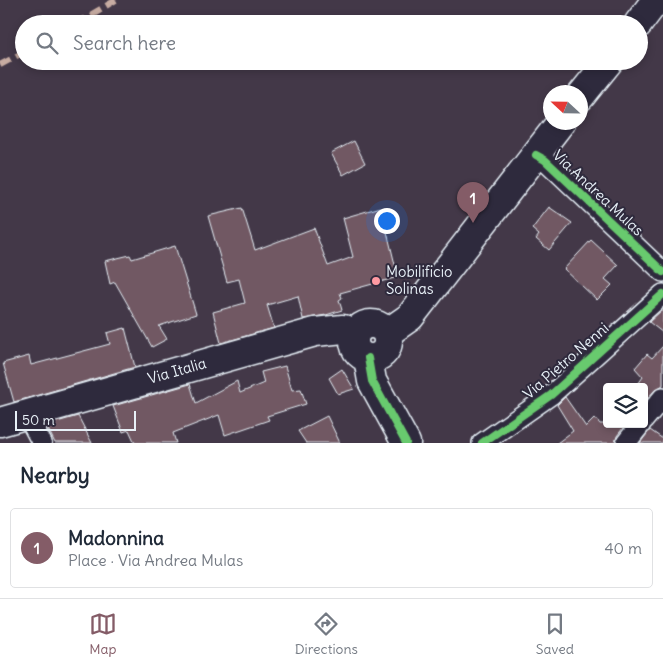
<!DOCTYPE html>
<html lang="en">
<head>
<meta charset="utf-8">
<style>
  body { margin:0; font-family:Delius,sans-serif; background:#f2f2f3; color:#1f2937 }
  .controls { position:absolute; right:15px; bottom:15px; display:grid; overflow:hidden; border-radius:5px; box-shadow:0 2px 8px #0003 }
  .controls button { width:45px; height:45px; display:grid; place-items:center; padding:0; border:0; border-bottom:1px solid #e0e1e3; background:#fff; color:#1f2937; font:25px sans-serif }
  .compass { position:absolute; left:543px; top:85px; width:45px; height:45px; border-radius:50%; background:#fff; box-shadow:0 2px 8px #0003; rotate:292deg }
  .scale { position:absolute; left:15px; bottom:12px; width:121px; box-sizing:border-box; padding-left:5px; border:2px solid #e8f1f8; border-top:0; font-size:14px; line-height:18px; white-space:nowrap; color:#e8f1f8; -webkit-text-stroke:4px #2f2a3d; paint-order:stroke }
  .you { position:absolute; left:386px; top:220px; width:18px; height:18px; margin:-12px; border:4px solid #fff; border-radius:50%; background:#1a73e8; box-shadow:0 0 0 8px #1a73e833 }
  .badge { display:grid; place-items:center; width:32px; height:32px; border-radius:50%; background:#845c67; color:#fff; font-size:16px; font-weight:700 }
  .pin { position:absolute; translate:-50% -41px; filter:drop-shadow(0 1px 2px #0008) }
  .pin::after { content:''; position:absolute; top:26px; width:18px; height:15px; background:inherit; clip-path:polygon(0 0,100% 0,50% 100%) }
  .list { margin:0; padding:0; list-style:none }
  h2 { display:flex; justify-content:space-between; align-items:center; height:65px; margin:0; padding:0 20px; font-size:21px }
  h2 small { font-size:16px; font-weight:400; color:#747a83 }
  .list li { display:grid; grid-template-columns:32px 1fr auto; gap:15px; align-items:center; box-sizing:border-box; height:80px; margin:0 10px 10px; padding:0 10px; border:1px solid #e0e1e3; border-radius:5px }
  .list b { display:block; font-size:19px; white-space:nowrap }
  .list p { margin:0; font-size:16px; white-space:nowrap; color:#747a83 }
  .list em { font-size:16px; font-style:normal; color:#747a83 }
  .icon { flex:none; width:28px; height:28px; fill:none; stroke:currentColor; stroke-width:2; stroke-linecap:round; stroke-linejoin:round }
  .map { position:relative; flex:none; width:663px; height:443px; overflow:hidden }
  .search { position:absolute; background:#fff; box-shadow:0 2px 8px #0003; left:15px; right:15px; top:15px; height:55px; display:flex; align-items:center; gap:12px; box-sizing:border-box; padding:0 18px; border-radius:28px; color:#747a83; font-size:19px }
  .sheet { height:155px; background:#fff }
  nav { display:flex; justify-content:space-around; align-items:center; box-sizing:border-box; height:70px; border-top:1px solid #e0e1e3; background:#fff; font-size:14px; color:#747a83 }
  nav a { display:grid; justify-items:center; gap:2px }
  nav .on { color:#845c67 }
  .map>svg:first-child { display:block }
  .building { fill:#715963; stroke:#e8f1f8 }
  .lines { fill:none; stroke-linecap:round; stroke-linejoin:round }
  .street-casing { stroke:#e8f1f8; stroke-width:22 }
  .secondary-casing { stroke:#e8f1f8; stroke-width:31 }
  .street { stroke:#2f2a3d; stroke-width:19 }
  .secondary { stroke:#2f2a3d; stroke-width:28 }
  .quiet { stroke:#c7aca2; stroke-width:6; stroke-dasharray:12 6; stroke-linecap:butt }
  .cycleway-casing { stroke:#2f2a3d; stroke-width:11 }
  .cycleway { stroke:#67ca6e; stroke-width:8 }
  .poi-dot { fill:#ff9aa2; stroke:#2f2a3d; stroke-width:2 }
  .labels { text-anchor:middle; stroke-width:4; stroke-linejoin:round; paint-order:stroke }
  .street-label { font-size:15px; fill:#e8f1f8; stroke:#2f2a3d }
  .poi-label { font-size:15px; fill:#e8f1f8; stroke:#2f2a3d; text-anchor:start }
</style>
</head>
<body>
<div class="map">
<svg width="663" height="443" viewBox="0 0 663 443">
  <rect width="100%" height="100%" fill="#433848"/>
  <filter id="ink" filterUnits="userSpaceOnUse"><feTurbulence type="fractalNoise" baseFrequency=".02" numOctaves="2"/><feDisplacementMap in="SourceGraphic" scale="10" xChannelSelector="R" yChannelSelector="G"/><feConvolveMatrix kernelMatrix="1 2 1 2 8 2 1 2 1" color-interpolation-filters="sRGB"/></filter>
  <g filter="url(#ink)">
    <path class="building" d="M354,141L365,163L343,175L331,153Z
      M381,207L398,277L340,293L342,298L339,300L342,310L326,315L303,319L298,296L267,305L274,328L221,343L213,312L245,303L239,279L227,282L208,216L242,208L255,250L314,228L328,266L353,257L343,218Z
      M549,207L572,223L549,250L536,239L539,235L532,229Z
      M591,240L618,265L605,279L612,285L597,300L564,269Z
      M175,246L196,314L159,326L167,339L152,347L115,282L110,284L105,261L130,255L132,259Z
      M663,309V333L649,322Z
      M125,328L135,367L14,402L3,363L29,356L31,365L110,344L107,333Z
      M663,346V385L655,390L644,402V387H636L643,377L635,368L647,354L652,358Z
      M285,366L292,390L301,389L306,404L267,416L269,420L225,435L219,415L173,433L176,443H135L129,430L123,432L113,406L190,384L196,403L237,381L240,393L264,383L261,372Z
      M342,369L354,389L338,394L329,378Z
      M565,397L586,427L595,418L600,424H626L617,436L615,443H557L573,431L557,405Z
      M78,416L92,443H55L46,425Z
      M327,416L340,443H306L298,431Z
      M650,430L663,439V443H640Z"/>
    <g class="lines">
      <g class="street-casing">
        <path id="street" d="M536,155L545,160L663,272
          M27,415L42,443
          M644,420L663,397
          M482,443L551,395L663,294
          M626,443L641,424"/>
      </g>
      <g class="secondary-casing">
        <path id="secondary" d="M638,24L656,0
          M580,97L609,61
          M354 341a17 17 0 1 1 34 0a17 17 0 1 1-34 0Z
          M387,333L410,317L561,122
          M368,358L372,381L406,443
          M0,422L315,332L343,329L356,333"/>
      </g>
      <use href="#street" class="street"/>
      <use href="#secondary" class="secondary"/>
      <path class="quiet" d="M75,24L116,0
        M0,65L24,52"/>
      <g class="cycleway-casing">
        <path id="cycleway" d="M536,155L545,160L663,272
          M368,358L372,381L406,443
          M482,443L551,395L663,294"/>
      </g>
      <use href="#cycleway" class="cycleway"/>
    </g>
  </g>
  <circle class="poi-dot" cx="376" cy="281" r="5"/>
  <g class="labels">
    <g class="street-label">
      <text transform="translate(598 193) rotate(43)" y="5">Via Andrea Mulas</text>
      <text transform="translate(566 361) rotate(-41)" y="5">Via Pietro Nenni</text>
      <text transform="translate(177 371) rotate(-16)" y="5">Via Italia</text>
    </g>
    <g class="poi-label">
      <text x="386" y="277">Mobilificio<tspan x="386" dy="17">Solinas</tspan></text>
    </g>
  </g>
</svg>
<div class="controls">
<button><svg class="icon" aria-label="layers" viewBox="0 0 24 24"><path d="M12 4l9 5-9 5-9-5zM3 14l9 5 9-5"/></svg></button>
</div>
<svg class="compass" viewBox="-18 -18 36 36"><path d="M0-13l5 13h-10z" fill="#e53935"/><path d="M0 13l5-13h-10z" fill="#747a83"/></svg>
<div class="scale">50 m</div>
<div class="you"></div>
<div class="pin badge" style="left:473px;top:223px">1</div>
<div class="search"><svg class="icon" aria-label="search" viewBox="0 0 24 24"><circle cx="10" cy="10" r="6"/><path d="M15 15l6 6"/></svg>Search here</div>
</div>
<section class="sheet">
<h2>Nearby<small></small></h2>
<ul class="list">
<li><span class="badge">1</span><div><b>Madonnina</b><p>Place · Via Andrea Mulas</p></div><em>40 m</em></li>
</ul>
</section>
<nav>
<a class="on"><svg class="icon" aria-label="map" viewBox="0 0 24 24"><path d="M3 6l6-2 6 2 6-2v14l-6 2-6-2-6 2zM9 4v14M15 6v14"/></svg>Map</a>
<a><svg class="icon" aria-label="directions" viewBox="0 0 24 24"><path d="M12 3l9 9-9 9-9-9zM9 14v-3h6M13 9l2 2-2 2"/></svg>Directions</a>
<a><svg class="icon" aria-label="saved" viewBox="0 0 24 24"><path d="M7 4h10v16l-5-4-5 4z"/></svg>Saved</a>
</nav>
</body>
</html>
